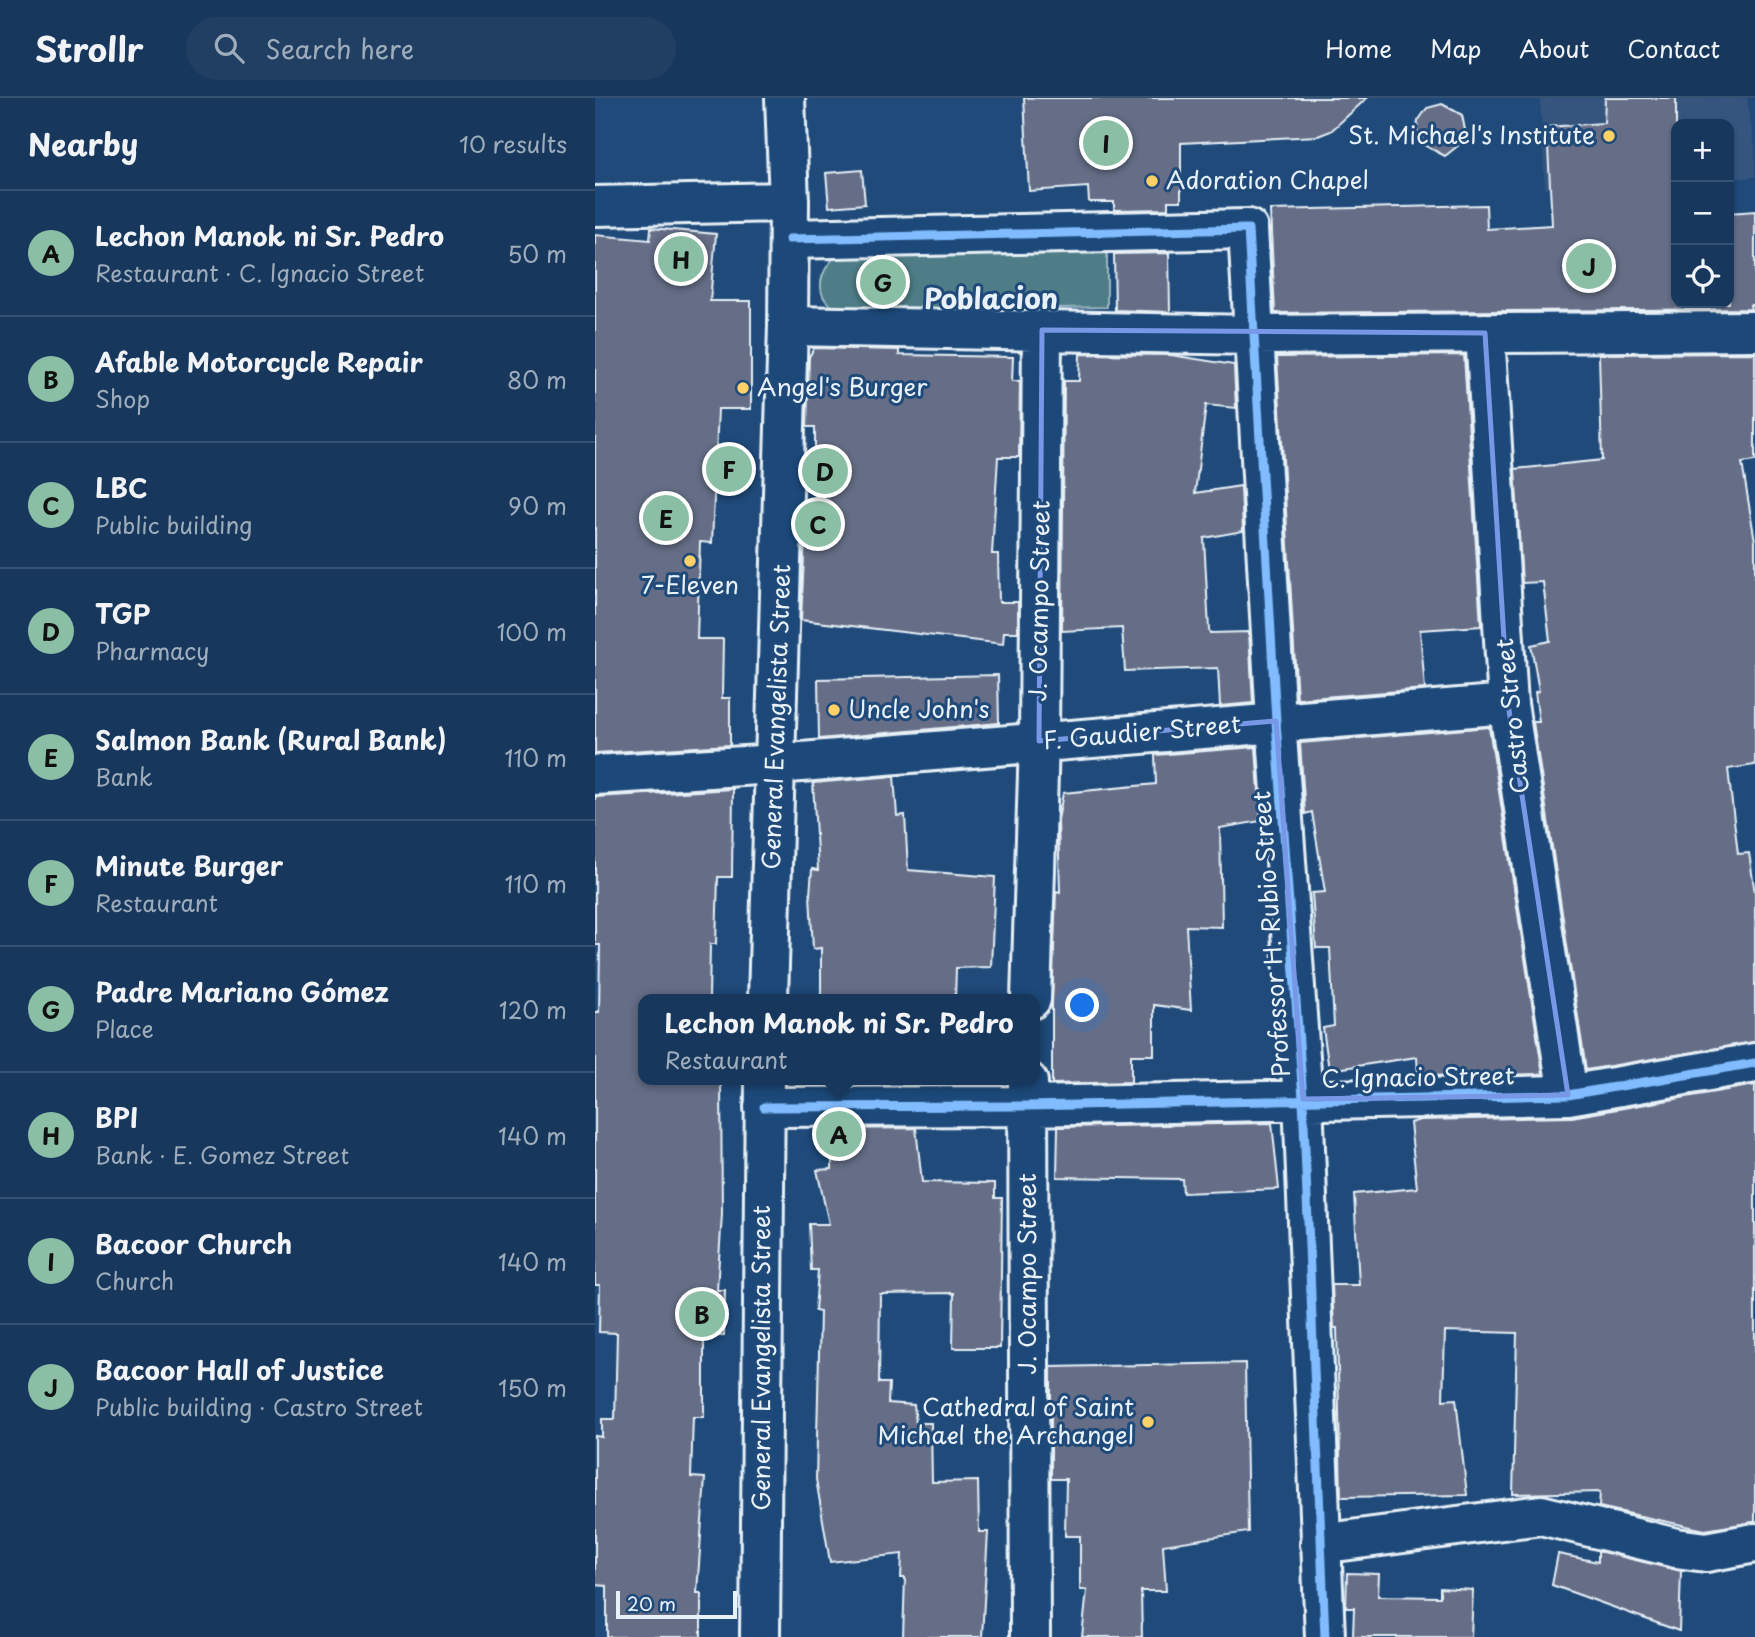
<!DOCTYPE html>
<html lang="en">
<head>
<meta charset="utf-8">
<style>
  body { margin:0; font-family:"Playpen Sans",sans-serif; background:#203f62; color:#f1f3f6 }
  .controls { position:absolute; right:21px; top:21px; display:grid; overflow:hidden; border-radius:14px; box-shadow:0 2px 5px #0004 }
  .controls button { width:63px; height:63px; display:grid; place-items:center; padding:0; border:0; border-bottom:2px solid #365272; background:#17385c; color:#f1f3f6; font:35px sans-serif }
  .scale { position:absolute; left:21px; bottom:18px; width:121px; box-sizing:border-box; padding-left:7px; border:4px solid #e8f1f8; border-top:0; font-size:19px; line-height:24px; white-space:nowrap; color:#e8f1f8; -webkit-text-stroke:5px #1f4a7a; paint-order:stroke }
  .you { position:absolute; left:488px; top:908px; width:24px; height:24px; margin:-18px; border:5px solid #fff; border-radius:50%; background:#1a73e8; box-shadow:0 0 0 10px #1a73e833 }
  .badge { display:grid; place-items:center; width:46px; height:46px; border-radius:50%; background:#8abfa5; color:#111; font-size:23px; font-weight:700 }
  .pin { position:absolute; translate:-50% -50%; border:4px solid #fff; box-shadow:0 2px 7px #0006 }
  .popup { position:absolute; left:43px; top:896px; width:402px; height:91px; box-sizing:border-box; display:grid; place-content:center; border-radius:14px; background:#17385c; filter:drop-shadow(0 2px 5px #0005); font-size:23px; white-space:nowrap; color:#9eacbb }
  .popup b { font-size:26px; color:#f1f3f6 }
  .popup::after { content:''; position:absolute; left:50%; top:100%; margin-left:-14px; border:14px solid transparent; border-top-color:#17385c }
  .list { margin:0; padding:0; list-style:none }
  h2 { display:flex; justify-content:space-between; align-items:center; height:91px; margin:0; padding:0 28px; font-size:30px }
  h2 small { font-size:23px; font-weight:400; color:#9eacbb }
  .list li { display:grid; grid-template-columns:46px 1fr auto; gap:21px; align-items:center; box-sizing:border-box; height:126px; padding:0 28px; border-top:2px solid #365272 }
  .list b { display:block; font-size:26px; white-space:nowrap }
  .list p { margin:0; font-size:23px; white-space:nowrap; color:#9eacbb }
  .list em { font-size:23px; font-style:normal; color:#9eacbb }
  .icon { flex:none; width:38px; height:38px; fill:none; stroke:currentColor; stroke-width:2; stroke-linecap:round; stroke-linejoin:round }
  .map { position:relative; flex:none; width:1160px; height:1539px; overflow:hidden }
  header { display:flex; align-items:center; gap:42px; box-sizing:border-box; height:98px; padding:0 35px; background:#17385c; border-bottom:2px solid #365272 }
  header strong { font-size:33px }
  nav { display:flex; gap:38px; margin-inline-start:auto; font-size:24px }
  .search { width:490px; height:63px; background:#203f62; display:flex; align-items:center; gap:18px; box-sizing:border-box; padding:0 24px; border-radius:38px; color:#9eacbb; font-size:26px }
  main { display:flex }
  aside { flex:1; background:#17385c }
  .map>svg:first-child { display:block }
  .built { fill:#34557e }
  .green { fill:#507d87; stroke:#9cb7c0; stroke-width:2 }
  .building { fill:#656e86; stroke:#e8f1f8; stroke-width:2 }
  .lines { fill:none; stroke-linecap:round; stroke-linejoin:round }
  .minor-casing { stroke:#e8f1f8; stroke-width:44 }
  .major-casing { stroke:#e8f1f8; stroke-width:44 }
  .minor { stroke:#1f4a7a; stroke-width:38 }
  .major { stroke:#1f4a7a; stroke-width:38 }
  .cycleway-casing { stroke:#1f4a7a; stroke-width:13 }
  .cycleway { stroke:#80bcff; stroke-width:9 }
  .marked { fill:none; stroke:#7897e6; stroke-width:5; stroke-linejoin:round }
  .poi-dot { fill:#ffd166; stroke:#1f4a7a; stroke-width:2.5 }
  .labels { text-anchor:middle; stroke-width:6; stroke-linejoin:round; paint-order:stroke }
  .poi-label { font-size:24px; fill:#e8f1f8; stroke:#1f4a7a; text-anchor:start }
  .street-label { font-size:24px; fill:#e8f1f8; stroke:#1f4a7a }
  .quarter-label { font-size:28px; font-weight:bold; fill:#e8f1f8; stroke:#1f4a7a }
</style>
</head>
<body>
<header>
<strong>Strollr</strong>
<div class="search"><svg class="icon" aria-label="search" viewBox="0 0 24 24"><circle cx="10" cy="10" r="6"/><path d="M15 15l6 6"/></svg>Search here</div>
<nav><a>Home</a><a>Map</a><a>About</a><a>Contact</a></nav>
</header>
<main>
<aside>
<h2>Nearby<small>10 results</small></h2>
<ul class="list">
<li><span class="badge">A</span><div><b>Lechon Manok ni Sr. Pedro</b><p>Restaurant · C. Ignacio Street</p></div><em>50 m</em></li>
<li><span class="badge">B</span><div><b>Afable Motorcycle Repair</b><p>Shop</p></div><em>80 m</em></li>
<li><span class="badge">C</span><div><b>LBC</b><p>Public building</p></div><em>90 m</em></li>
<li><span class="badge">D</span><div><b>TGP</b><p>Pharmacy</p></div><em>100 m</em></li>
<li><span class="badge">E</span><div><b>Salmon Bank (Rural Bank)</b><p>Bank</p></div><em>110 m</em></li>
<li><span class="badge">F</span><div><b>Minute Burger</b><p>Restaurant</p></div><em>110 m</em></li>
<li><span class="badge">G</span><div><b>Padre Mariano Gómez</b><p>Place</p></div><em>120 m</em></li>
<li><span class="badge">H</span><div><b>BPI</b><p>Bank · E. Gomez Street</p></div><em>140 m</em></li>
<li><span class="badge">I</span><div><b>Bacoor Church</b><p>Church</p></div><em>140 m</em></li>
<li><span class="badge">J</span><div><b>Bacoor Hall of Justice</b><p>Public building · Castro Street</p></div><em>150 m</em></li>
</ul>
</aside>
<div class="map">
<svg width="1160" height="1539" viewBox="0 0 1160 1539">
  <rect width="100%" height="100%" fill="#1f4a7a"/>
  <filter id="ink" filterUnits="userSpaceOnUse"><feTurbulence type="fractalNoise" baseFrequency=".0143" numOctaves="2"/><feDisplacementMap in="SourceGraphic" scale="14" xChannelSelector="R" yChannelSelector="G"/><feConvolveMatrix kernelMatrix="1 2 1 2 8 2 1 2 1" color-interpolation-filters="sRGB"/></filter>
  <g filter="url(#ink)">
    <path class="built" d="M945,0H1152L1160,50V79L1134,81V26H1081V84L950,91Z"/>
    <path class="green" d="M512,151V209L252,214C218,206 220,178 242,157Z"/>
    <path class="building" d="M429,0H772L736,33L723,38L586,45V103H573V111L519,112V104H494L493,89L434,93Z
      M1010,0H1081V205H1134V115L1160,113V207H1155L1156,211L680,215L675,112L891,107L892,131L957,127L952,29L1009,25Z
      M847,6L867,17L870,32L864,47L850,58L827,46L822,31L823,23L832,10Z
      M267,72L270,106L234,109L231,75Z
      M56,130L121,136L115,203H156V311H123L117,445L105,444L102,541H128L127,600H135V647L0,655V137L55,142Z
      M574,155L575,214L520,212L519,156Z
      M219,250L304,252V257L418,259L417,283H425L424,359H403L397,456H403L404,504H423V534H409L408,546L206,522L211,415L220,416V329H212L214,259Z
      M1160,255V363L1147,365L1160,443V667L1133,671L1143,756L1154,755L1160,795V944L991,972L938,624H944L940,594L944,593L936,547L955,543L948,484L927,485L920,371L1007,362L1004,256Z
      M485,256L576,257L639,267L641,310L611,307L600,395L646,388L648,433L609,440L614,532L615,535L654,534L658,605L625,608L623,570L530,573L527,530L467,533L469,283H484Z
      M869,257L886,528L825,532L830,591L702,601L682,259Z
      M403,577L404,625L224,641L223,581Z
      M894,629L948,976L823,978L822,959L734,972L728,930L739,928L735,850H721L717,795L730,794L717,714L710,716L705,645Z
      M661,649L666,723L625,730L627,829L591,828L596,912L559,907V957H536V984L457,986V906L461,793L465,794L463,722L468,695L561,686L560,657Z
      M299,678L302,718L310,717L313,772L400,779L396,869L361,870L360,901H226V850L218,851L215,797L217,771L223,772L218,685Z
      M138,691L137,779H123L121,846H115L114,901H48V982H126L127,1116L122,1192H130L129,1238H109V1319H98L96,1379L110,1380L102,1495H106V1539H12V1488L0,1487V1338L7,1339V1321H20L22,1235L4,1234L5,1187H0V914H4L5,847H0V699Z
      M1160,987V1424L1110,1432L1004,1409L1005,1394L918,1396L922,1235L850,1233L848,1302L861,1301L872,1397L746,1399L742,1230H739L737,1187H764L759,1096L822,1090L815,1025L825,1022L977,1019Z
      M677,1025L684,1091L588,1095L587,1081L462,1079L463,1029Z
      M321,1030L327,1084L400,1085V1100H407L405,1250H358L359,1195L285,1196L284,1285H294L293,1305L319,1307L321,1325H336L337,1384L383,1383L384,1434H393L387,1539H308L310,1480H306L307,1456L235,1464L221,1381L225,1214L220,1213L223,1172H216L214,1126H234L222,1072L237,1071V1031Z
      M650,1265L653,1434L568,1447L571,1493H546L547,1539H487L492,1492H485V1438H470L471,1381H456V1269Z
      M1003,1453L1086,1473L1084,1533L957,1487L963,1456L1003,1464Z
      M752,1475L784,1476L783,1498L845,1499V1490L878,1492L876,1539H758L759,1510H751Z"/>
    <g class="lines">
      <g class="minor-casing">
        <path id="minor" d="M0,108L194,104
          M194,141L653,131L681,623L708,1001L730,1539
          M193,228L658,237L1160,233
          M890,235L913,606L973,997
          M0,677L182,666L913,606
          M436,901L444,643L447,232
          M433,984L435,1539
          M169,1009L432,1008L973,997L1160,965
          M725,1446L946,1417L1081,1450L1111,1454L1160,1445"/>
      </g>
      <g class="major-casing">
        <path id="major" d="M173,901L193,228L194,104L190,0
          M165,1539L170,982"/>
      </g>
      <use href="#minor" class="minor"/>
      <use href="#major" class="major"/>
      <g class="cycleway-casing">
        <path id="cycleway" d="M194,141L653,131L681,623L708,1001L730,1539
          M169,1009L432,1008L973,997L1160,965"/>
      </g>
      <use href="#cycleway" class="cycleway"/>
    </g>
  </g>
  <path class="marked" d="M447,232L890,235L913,606L973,997L708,1001L681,623L444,643Z"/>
  <g class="poi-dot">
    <circle cx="1014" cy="38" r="7"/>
    <circle cx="557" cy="83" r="7"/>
    <circle cx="148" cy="290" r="7"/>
    <circle cx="95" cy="463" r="7"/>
    <circle cx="239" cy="612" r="7"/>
    <circle cx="553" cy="1324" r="7"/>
  </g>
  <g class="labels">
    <g class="poi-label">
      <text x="1000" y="46" text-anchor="end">St. Michael's Institute</text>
      <text x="571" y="91">Adoration Chapel</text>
      <text x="162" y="298">Angel's Burger</text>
      <text x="95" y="496" text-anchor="middle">7-Eleven</text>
      <text x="253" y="620">Uncle John's</text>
      <text x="539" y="1318" text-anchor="end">Cathedral of Saint<tspan x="539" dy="28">Michael the Archangel</tspan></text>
    </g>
    <g class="street-label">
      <text transform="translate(445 503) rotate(-89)" y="8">J. Ocampo Street</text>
      <text transform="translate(918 618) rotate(-96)" y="8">Castro Street</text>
      <text transform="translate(182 619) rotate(-88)" y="8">General Evangelista Street</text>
      <text transform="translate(547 635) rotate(-5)" y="8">F. Gaudier Street</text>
      <text transform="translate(677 836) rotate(-94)" y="8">Professor H. Rubio Street</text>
      <text transform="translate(823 980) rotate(-1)" y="8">C. Ignacio Street</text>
      <text transform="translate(433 1176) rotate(-90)" y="8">J. Ocampo Street</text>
      <text transform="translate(167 1260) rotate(-90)" y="8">General Evangelista Street</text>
    </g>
    <g class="quarter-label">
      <text x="396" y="211">Poblacion</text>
    </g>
  </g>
</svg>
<div class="controls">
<button>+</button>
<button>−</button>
<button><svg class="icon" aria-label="locate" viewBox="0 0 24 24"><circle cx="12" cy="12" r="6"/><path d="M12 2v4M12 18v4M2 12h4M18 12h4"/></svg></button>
</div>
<div class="scale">20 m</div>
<div class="you"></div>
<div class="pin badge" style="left:244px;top:1036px">A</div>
<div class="popup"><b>Lechon Manok ni Sr. Pedro</b>Restaurant</div>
<div class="pin badge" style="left:107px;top:1216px">B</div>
<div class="pin badge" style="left:223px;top:426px">C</div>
<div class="pin badge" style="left:230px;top:373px">D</div>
<div class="pin badge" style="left:71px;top:420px">E</div>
<div class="pin badge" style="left:134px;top:371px">F</div>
<div class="pin badge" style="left:288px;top:184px">G</div>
<div class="pin badge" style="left:86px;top:161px">H</div>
<div class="pin badge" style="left:511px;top:45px">I</div>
<div class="pin badge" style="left:994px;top:168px">J</div>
</div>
</main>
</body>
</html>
